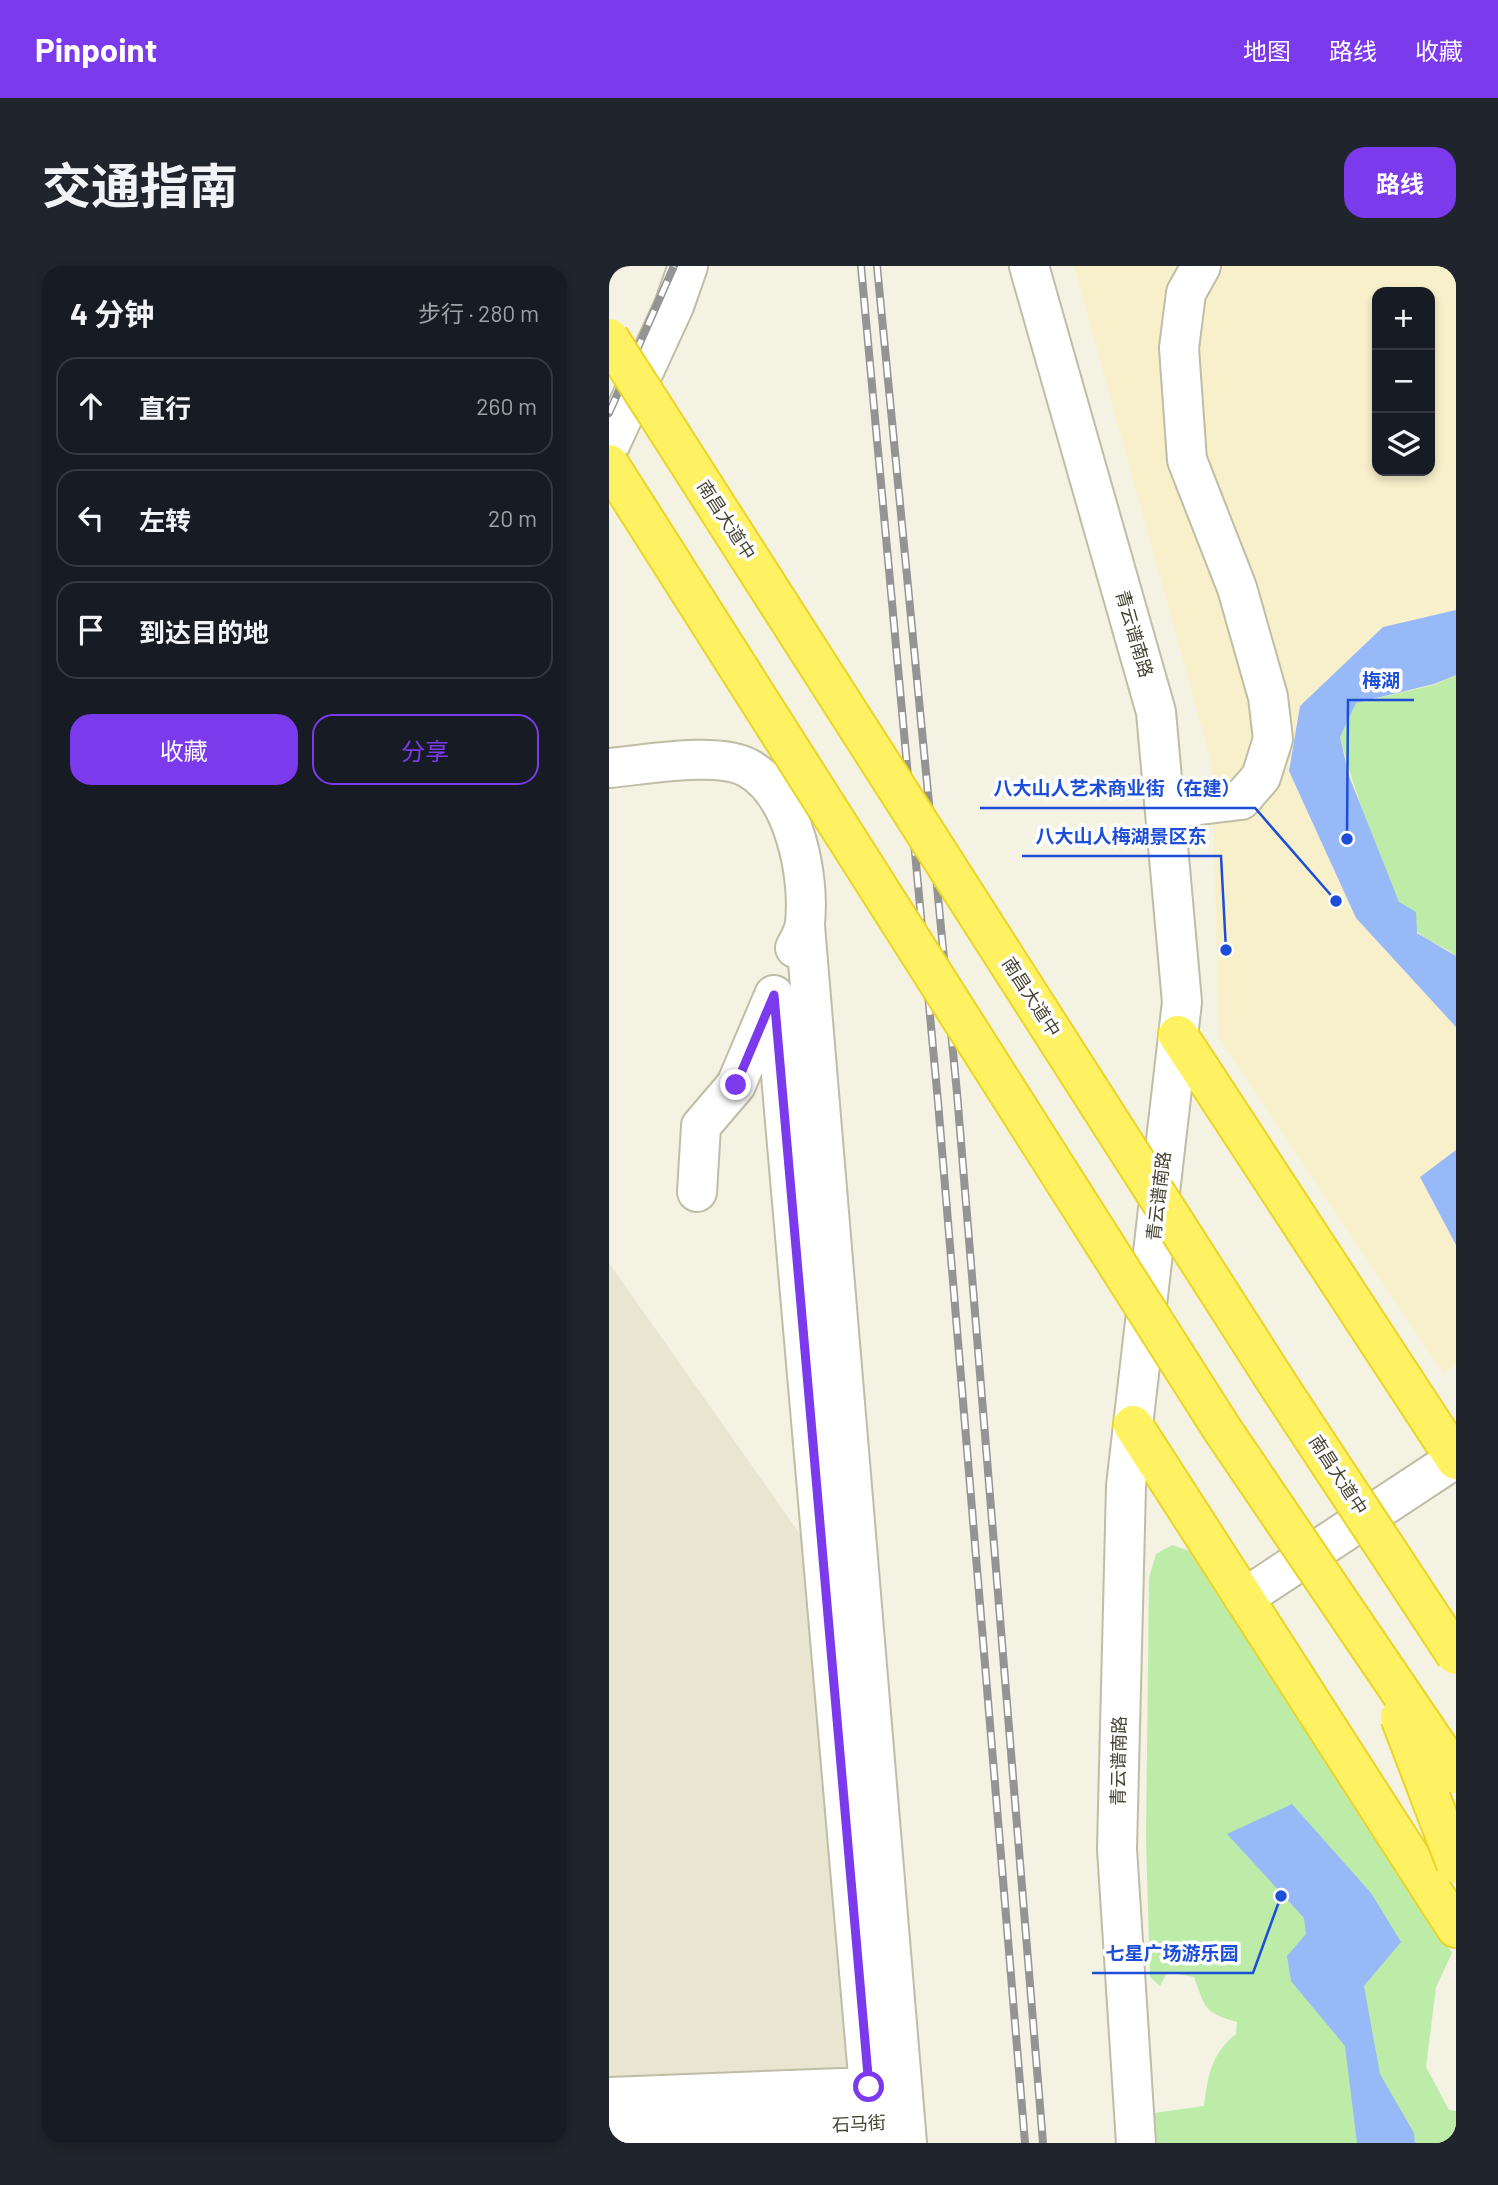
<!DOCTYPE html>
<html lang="zh">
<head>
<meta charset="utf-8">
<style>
  body { margin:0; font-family:Barlow,"Noto Sans SC",sans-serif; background:#20242c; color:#f1f3f6 }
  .controls { position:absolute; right:21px; top:21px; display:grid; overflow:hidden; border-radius:14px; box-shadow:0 4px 10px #0003 }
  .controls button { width:63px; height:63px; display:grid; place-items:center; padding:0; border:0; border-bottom:2px solid #363941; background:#171b24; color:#f1f3f6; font:35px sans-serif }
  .stop { position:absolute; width:21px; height:21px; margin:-16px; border:5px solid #7c3aed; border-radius:50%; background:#fff }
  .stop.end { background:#7c3aed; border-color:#fff; box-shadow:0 2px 7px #0008 }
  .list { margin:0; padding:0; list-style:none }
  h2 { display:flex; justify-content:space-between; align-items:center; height:91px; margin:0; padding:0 28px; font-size:30px }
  h2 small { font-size:23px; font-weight:400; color:#9ea1a6 }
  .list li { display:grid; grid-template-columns:46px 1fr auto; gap:21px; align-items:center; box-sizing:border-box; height:98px; margin:0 14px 14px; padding:0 14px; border:2px solid #363941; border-radius:21px }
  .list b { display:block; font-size:26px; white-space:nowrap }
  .list em { font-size:23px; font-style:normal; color:#9ea1a6 }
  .actions { display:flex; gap:14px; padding:21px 28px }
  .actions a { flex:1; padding:16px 0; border:2px solid #7c3aed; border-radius:21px; text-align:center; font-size:24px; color:#7c3aed }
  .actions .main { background:#7c3aed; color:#fff }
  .icon { flex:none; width:38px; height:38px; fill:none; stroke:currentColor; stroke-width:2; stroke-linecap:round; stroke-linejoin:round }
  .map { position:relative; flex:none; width:847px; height:1877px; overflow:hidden; border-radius:21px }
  header { display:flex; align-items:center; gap:42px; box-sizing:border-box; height:98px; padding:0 35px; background:#7c3aed; color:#fff }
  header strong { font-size:33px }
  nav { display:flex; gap:38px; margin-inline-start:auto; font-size:24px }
  .intro { display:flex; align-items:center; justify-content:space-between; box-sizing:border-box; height:168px; padding:0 42px }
  h1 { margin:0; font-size:49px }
  .button { padding:18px 32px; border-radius:21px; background:#7c3aed; color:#fff; font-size:24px; font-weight:700 }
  main { display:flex; gap:42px; padding:0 42px }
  aside { flex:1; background:#171b24; border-radius:21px; box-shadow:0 4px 10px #0003 }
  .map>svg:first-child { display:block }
  .residential { fill:#e8e6d0 }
  .commercial { fill:#f8f0cb; fill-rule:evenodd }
  .green { fill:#bceca7 }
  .water { fill:#98b9f7 }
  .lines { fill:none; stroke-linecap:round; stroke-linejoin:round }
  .minor-casing { stroke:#bfbda5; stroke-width:42 }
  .highway-casing { stroke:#ecd425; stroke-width:42 }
  .minor { stroke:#fff; stroke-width:38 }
  .highway { stroke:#fff262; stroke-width:38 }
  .rail-casing { stroke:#949494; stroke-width:8 }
  .rail { stroke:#fff; stroke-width:5; stroke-dasharray:16; stroke-linecap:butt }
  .highway-bridge-casing { stroke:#ecd425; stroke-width:42; stroke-linecap:butt }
  .highway-bridge { stroke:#fff262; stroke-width:38 }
  .route { stroke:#7c3aed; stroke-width:9 }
  .labels { text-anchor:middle; stroke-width:7; stroke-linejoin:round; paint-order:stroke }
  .street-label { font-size:18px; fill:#464333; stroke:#fff }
  .leader { fill:none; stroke:#1d4ed8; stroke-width:2.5 }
  .callout-dot { fill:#1d4ed8; stroke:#fff; stroke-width:2.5 }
  .callout-label { font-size:19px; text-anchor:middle; font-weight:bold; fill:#1d4ed8; stroke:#fff; stroke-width:7; stroke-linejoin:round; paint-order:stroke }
</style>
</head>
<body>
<header>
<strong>Pinpoint</strong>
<nav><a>地图</a><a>路线</a><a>收藏</a></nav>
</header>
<div class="intro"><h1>交通指南</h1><a class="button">路线</a></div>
<main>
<aside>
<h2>4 分钟<small>步行 · 280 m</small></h2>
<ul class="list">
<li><svg class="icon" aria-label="ahead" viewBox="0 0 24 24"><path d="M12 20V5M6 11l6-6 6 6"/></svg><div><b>直行</b></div><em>260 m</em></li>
<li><svg class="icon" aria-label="left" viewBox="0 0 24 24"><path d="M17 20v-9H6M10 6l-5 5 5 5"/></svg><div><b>左转</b></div><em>20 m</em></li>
<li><svg class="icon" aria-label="arrive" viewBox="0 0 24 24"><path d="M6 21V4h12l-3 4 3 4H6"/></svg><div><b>到达目的地</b></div></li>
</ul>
<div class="actions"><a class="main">收藏</a><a>分享</a></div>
</aside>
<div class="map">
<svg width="847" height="1877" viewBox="0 0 847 1877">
  <rect width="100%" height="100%" fill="#f3f2e3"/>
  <path class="residential" d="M0,997L231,1325L239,1809L0,1817Z"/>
  <path class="commercial" d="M465,0H847V1099L834,1107L610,771L603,499ZM768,26H821V205H768Z"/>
  <path class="green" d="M847,409V690C835,680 821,676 810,667C786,649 739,505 731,471L747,437L825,419Z
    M563,1279L586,1287L843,1687L827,1721L817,1801L840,1844L847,1845V1877H548L545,1847L595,1840C599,1810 602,1788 627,1768L628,1756C594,1746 597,1743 585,1711L558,1706L551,1720L541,1711L537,1573L540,1312L547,1288Z"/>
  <path class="water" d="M847,344V409L825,418L747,437L731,471L740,510L790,636L807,646L808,667L847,690V761L747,652L680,505L691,440L774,361Z
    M847,884V979L811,911Z
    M683,1538L762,1627L792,1676L755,1720L771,1808L805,1867L806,1877H748L736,1780L682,1715L678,1690L697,1668L695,1652L618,1568Z"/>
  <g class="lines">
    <g class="minor-casing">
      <path id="minor" d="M420,0L547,446L573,736L517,1220L508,1583L527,1877
        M0,181L65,40L79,0
        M0,502C35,499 109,485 139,502C185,527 201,610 196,657C195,666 190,675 186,682
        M555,537L574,541L632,534L652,511L664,473L659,431L628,322L578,194L570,82L577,27L592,0
        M196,660L298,1877
        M165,729L260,1821L261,1877
        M88,926L92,860L127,819L163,734
        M635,1332L846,1193
        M0,1831L285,1820
        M0,1869L285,1856"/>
    </g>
    <g class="highway-casing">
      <path id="highway" d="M569,769L847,1194
        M524,1159L847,1662"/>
    </g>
    <use href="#minor" class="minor"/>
    <use href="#highway" class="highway"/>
    <g class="rail-casing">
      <path id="rail" d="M252,0L329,836L416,1877
        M268,0L348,827L434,1877
        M0,147L65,0"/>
    </g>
    <use href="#rail" class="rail"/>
    <g class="highway-bridge-casing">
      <path id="highway-bridge" d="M0,72L670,1120L847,1389
        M0,198L613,1163L847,1508
        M791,1451L847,1598"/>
    </g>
    <use href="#highway-bridge" class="highway-bridge"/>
  </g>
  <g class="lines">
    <path class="route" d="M127,819L165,729L260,1821"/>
  </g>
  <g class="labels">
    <g class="street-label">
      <text transform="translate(117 254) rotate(57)" y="6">南昌大道中</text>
      <text transform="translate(525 368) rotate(74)" y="6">青云谱南路</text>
      <text transform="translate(422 731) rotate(57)" y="6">南昌大道中</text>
      <text transform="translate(550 930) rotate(-83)" y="6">青云谱南路</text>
      <text transform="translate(729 1209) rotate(57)" y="6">南昌大道中</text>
      <text transform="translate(510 1495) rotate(-89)" y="6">青云谱南路</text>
      <text transform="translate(250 1858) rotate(-3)" y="6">石马街</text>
    </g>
  </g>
  <path class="leader" d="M738 573L739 434H805M727 635L646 542H371M617 684L612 590H413M672 1630L644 1707H483"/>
  <g class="callout-dot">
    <circle cx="738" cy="573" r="7"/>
    <circle cx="727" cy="635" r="7"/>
    <circle cx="617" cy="684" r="7"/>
    <circle cx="672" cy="1630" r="7"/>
  </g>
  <g class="callout-label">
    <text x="772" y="421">梅湖</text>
    <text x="508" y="529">八大山人艺术商业街（在建）</text>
    <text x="512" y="577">八大山人梅湖景区东</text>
    <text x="563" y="1694">七星广场游乐园</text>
  </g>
</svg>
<div class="controls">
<button>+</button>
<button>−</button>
<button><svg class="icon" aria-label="layers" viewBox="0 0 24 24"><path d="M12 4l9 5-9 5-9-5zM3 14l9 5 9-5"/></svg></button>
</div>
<div class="stop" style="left:260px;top:1821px"></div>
<div class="stop end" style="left:127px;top:819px"></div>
</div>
</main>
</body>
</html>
